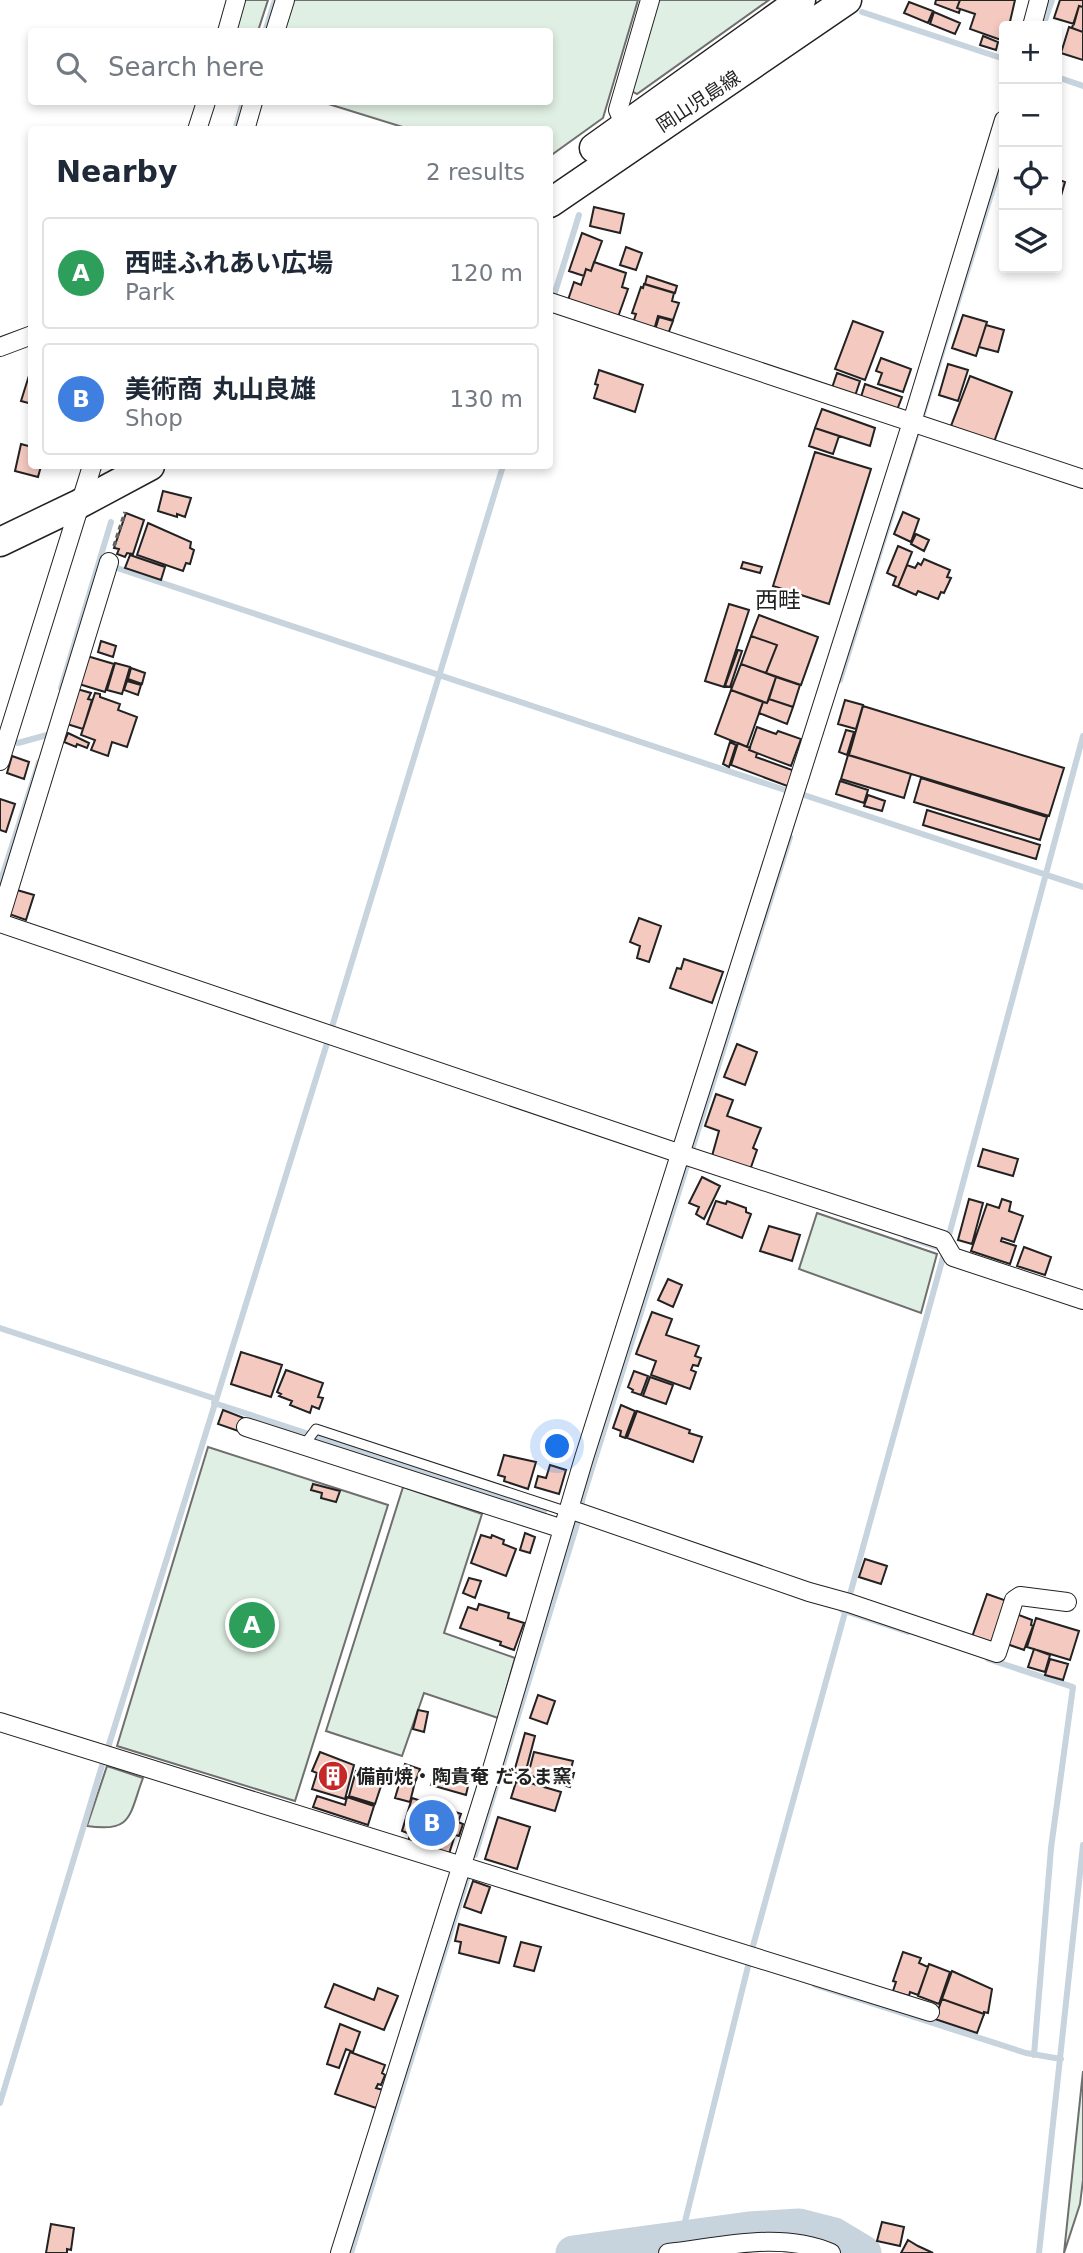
<!DOCTYPE html>
<html lang="en">
<head>
<meta charset="utf-8">
<style>
  body { margin:0; font-family:"DejaVu Sans","Noto Sans JP",sans-serif; background:#f6f6f7; color:#1f2937 }
  .controls { position:absolute; right:21px; top:21px; display:grid; overflow:hidden; border-radius:7px; box-shadow:0 4px 10px #0003 }
  .controls button { width:63px; height:63px; display:grid; place-items:center; padding:0; border:0; border-bottom:2px solid #e0e1e3; background:#fff; color:#1f2937; font:35px sans-serif }
  .you { position:absolute; left:558px; top:1447px; width:24px; height:24px; margin:-18px; border:5px solid #fff; border-radius:50%; background:#1a73e8; box-shadow:0 0 0 10px #1a73e833 }
  .badge { display:grid; place-items:center; width:46px; height:46px; border-radius:50%; background:#c62828; color:#fff; font-size:23px; font-weight:700 }
  .pin { position:absolute; translate:-50% -50%; border:4px solid #fff; box-shadow:0 2px 7px #0006 }
  .list { margin:0; padding:0; list-style:none }
  h2 { display:flex; justify-content:space-between; align-items:center; height:91px; margin:0; padding:0 28px; font-size:30px }
  h2 small { font-size:23px; font-weight:400; color:#747a83 }
  .list li { display:grid; grid-template-columns:46px 1fr auto; gap:21px; align-items:center; box-sizing:border-box; height:112px; margin:0 14px 14px; padding:0 14px; border:2px solid #e0e1e3; border-radius:7px }
  .list b { display:block; font-size:26px; white-space:nowrap }
  .list p { margin:0; font-size:23px; white-space:nowrap; color:#747a83 }
  .list em { font-size:23px; font-style:normal; color:#747a83 }
  .icon { flex:none; width:38px; height:38px; fill:none; stroke:currentColor; stroke-width:2; stroke-linecap:round; stroke-linejoin:round }
  .map { position:relative; flex:none; width:1083px; height:2253px; overflow:hidden }
  .search { position:absolute; background:#fff; box-shadow:0 4px 10px #0003; left:28px; top:28px; width:525px; height:77px; display:flex; align-items:center; gap:18px; box-sizing:border-box; padding:0 24px; border-radius:7px; color:#747a83; font-size:26px }
  .panel { position:absolute; background:#fff; box-shadow:0 4px 10px #0003; left:28px; top:126px; width:525px; height:343px; border-radius:7px }
  .map>svg:first-child { display:block }
  .green { fill:#e0efe3; stroke:#6f6f6f; stroke-width:2 }
  .lines { fill:none; stroke-linecap:round; stroke-linejoin:round }
  .stream { stroke:#c7d3dd; stroke-width:6 }
  .river { stroke:#c7d3dd; stroke-width:35 }
  .building { fill:#f3c9c0; stroke:#222; stroke-width:2 }
  .service-casing { stroke:#222; stroke-width:11 }
  .minor-casing { stroke:#222; stroke-width:20 }
  .primary-casing { stroke:#222; stroke-width:31 }
  .path { stroke:#646464; stroke-width:3.5; stroke-dasharray:5 3.5; stroke-linecap:butt }
  .service { stroke:#fff; stroke-width:9 }
  .minor { stroke:#fff; stroke-width:18 }
  .primary { stroke:#fff; stroke-width:28 }
  .labels { text-anchor:middle; stroke-width:5; stroke-linejoin:round; paint-order:stroke }
  .street-label { font-size:19px; fill:#222; stroke:#fff }
  .poi-label { font-size:19px; font-weight:bold; fill:#222; stroke:#fff; text-anchor:start }
  .quarter-label { font-size:23px; fill:#222; stroke:#fff }
</style>
</head>
<body>
<div class="map">
<svg width="1083" height="2253" viewBox="0 0 1083 2253">
  <rect width="100%" height="100%" fill="#fff"/>
  <path class="green" d="M243,0H268L258,31L233,32Z
    M290,0H638L603,118L550,156V130L409,129L322,102H550V32H279Z
    M656,0H769L637,94L628,89Z
    M817,1213L937,1254L921,1313L799,1269Z
    M208,1447L388,1505L295,1801L117,1746Z
    M403,1487L482,1514L444,1633L515,1658L498,1718L424,1693L402,1756L326,1731Z
    M107,1766L143,1778C129,1815 133,1833 87,1826Z
    M1083,2071V2180L1080,2204L1064,2253Z"/>
  <g class="lines">
    <path class="stream" d="M862,12L1004,59
      M1043,26L1052,0
      M265,32L275,0
      M1057,77L1083,86
      M235,130L243,102
      M552,302L579,215
      M99,562L785,790
      M840,680L1004,153
      M61,688L111,522
      M18,743L47,735
      M801,794L1083,887
      M0,883L39,762
      M906,1237L945,1250
      M0,1328L216,1399
      M214,1403L544,1511
      M842,1610L908,1632
      M988,1659L1073,1687L1051,1848L1034,2055
      M107,1751L328,1040L503,466
      M475,1855L578,1521L583,1497L790,837
      M815,1985L1026,2053L1061,2059
      M0,2103L104,1759
      M681,2238L753,1946L945,1250L1083,736
      M601,2248L603,2253
      M351,2253L468,1876
      M1039,2253L1083,1845"/>
    <path class="river" d="M573,2253L749,2229L799,2226L834,2235L864,2253"/>
  </g>
  <path class="building" d="M936,0H960L957,8L960,9L959,13L935,4Z
    M960,0H1015L1009,26H1004V41L970,29L975,14L957,8Z
    M1060,0H1083V7L1079,6L1074,24L1054,18Z
    M909,2L933,11L928,23L904,13Z
    M1079,6L1083,7V32L1072,28Z
    M934,12L960,23L955,34L930,24Z
    M1069,27L1083,32V60L1061,53Z
    M983,36L998,42L996,50L980,45Z
    M1057,179L1065,182L1058,206H1057Z
    M594,207L624,214L620,233L590,226Z
    M582,233L602,241L591,271L586,269L584,276L569,271Z
    M626,247L642,253L636,270L620,265Z
    M594,262L626,273L622,287L628,289L618,317L568,300L574,282L581,285L586,269L591,271Z
    M647,276L677,286L675,293L645,284Z
    M644,284L674,293L672,301L679,303L673,320L658,316L654,330L633,323L636,314L632,313L641,287L643,288Z
    M963,315L987,322L976,356L952,348Z
    M659,317L673,321L668,334L655,330Z
    M853,321L883,332L865,380L835,369Z
    M986,325L1004,330L998,352L979,347Z
    M881,358L911,369L903,392L878,384L882,373L876,371Z
    M948,364L968,370L958,401L939,395Z
    M32,366V404L21,401Z
    M599,370L643,385L635,412L594,398L598,385L595,384Z
    M837,373L860,381L855,396L832,388Z
    M970,376L1012,392L994,442L951,426Z
    M865,384L902,397L897,410L861,397Z
    M822,409L875,428L870,446L815,428Z
    M815,428L839,436L833,454L809,446Z
    M21,444L32,447V466H41L38,477L15,471Z
    M815,452L871,469L829,604L773,586Z
    M163,491L191,498L185,517L177,514V517L158,511Z
    M903,512L919,519L911,542L894,534Z
    M126,513L144,520L133,554L127,553L125,557L117,554L119,549L114,548Z
    M148,523L191,542L190,548L194,550L190,564L186,563L183,571L137,555Z
    M916,534L929,540L924,551L911,544Z
    M898,546L912,552L898,587L893,585L896,577L887,573Z
    M130,555L165,567L161,580L125,568Z
    M924,559L950,570L947,577L951,578L944,593L941,592L938,599L918,591L916,595L898,587L907,565L915,568L918,563L921,565Z
    M743,562L762,567L760,573L741,568Z
    M729,604L749,610L724,687L705,681Z
    M759,615L818,637L801,685L766,673L777,645L751,636Z
    M751,636L777,645L766,673L741,664Z
    M101,641L116,646L113,657L98,652Z
    M738,650L742,651L730,687L725,686Z
    M87,656L114,664L105,692L79,684Z
    M115,663L130,667L122,694L107,690Z
    M741,664L776,677L767,703L731,690Z
    M131,668L145,673L142,684L128,679Z
    M776,677L800,685L793,707L769,699Z
    M127,681L141,685L138,695L124,690Z
    M77,689L91,693L88,699L92,700L83,729L67,724Z
    M731,690L763,702L747,747L715,734Z
    M95,693L100,694V697L120,704L118,710L137,717L127,747L112,742L108,756L91,750L95,740L81,735Z
    M769,699L793,707L787,724L759,713L763,702L767,703Z
    M845,700L863,705L856,729L838,724Z
    M863,706L1064,768L1049,816L849,755Z
    M757,727L776,734L778,731L801,739L791,766L749,750Z
    M846,730L854,732L847,755L839,752Z
    M68,733L89,743L87,748L77,744L76,747L64,742Z
    M730,742L736,745L729,767L723,764Z
    M738,743L750,748L749,750L757,753L756,757L795,771L790,787L731,765Z
    M848,755L911,774L904,798L841,779Z
    M12,756L29,762L24,779L7,773Z
    M921,778L1047,817L1040,840L914,802Z
    M840,781L868,790L864,803L836,794Z
    M868,795L885,801L882,811L864,806Z
    M0,799L15,804L6,832L0,830Z
    M927,810L1040,845L1036,859L923,825Z
    M17,890L34,895L26,920L9,914Z
    M639,918L661,926L649,962L637,958L640,946L630,942Z
    M684,959L723,972L712,1003L670,988L677,968L681,969Z
    M737,1044L757,1052L745,1085L724,1077Z
    M716,1094L733,1100L727,1116L761,1128L753,1148L757,1150L750,1170L712,1156L719,1131L705,1126Z
    M983,1149L1018,1159L1013,1176L978,1166Z
    M702,1177L720,1186L704,1219L696,1214L699,1207L689,1203Z
    M969,1199L983,1203L972,1244L958,1240Z
    M1002,1199L1011,1202L1009,1211L1023,1216L1014,1242L1002,1238L1001,1241L1016,1246L1010,1264L971,1251L987,1204L999,1208Z
    M716,1201L726,1204L727,1201L746,1208V1212L751,1214L742,1238L707,1224Z
    M769,1226L800,1235L792,1261L760,1251Z
    M1024,1247L1051,1257L1045,1275L1017,1266Z
    M668,1279L682,1285L673,1307L658,1300Z
    M652,1312L672,1319L666,1335L699,1346L695,1356L701,1358L698,1366L693,1365L691,1370L696,1372L690,1389L651,1375L656,1361L636,1354Z
    M241,1352L282,1365L271,1397L231,1384Z
    M286,1370L323,1383L318,1397L323,1398L319,1409L312,1406L310,1413L290,1405L292,1401L279,1396L281,1394L277,1392Z
    M634,1371L648,1376L641,1395L632,1392L633,1390L628,1387Z
    M650,1377L673,1385L666,1404L643,1396Z
    M621,1405L635,1411L625,1438L620,1436L621,1431L613,1428Z
    M223,1410L249,1420L244,1433L218,1424Z
    M637,1411L690,1430L689,1433L702,1437L693,1462L627,1438Z
    M504,1455L536,1462L528,1489L504,1481L505,1477L498,1475Z
    M550,1465L566,1470L559,1494L535,1487L538,1476L546,1478Z
    M313,1484L340,1491L336,1502L321,1498L322,1493L311,1490Z
    M525,1533L535,1537L530,1553L520,1550Z
    M481,1535L491,1538L492,1535L504,1540L503,1544L516,1549L506,1576L471,1563Z
    M865,1559L887,1566L881,1584L859,1577Z
    M469,1578L481,1581L475,1598L463,1593Z
    M987,1594L1007,1601L993,1644L972,1637Z
    M479,1604L509,1613L508,1618L524,1623L514,1650L500,1645L501,1642L460,1628L468,1607L477,1610Z
    M1016,1614L1032,1620L1031,1625L1033,1626L1024,1650L1007,1644Z
    M1036,1618L1079,1631L1070,1660L1027,1647Z
    M1034,1649L1050,1655L1045,1672L1028,1667Z
    M1050,1659L1068,1664L1063,1680L1045,1675Z
    M538,1695L555,1701L547,1724L530,1718Z
    M418,1710L428,1712L424,1732L413,1729Z
    M525,1733L535,1736L525,1774L514,1772Z
    M320,1752L354,1765L345,1799L312,1789L317,1773L312,1771Z
    M534,1752L573,1761L570,1773H574L570,1787L528,1775Z
    M405,1764L420,1769L416,1780L402,1776Z
    M356,1771L383,1780L375,1804L349,1796Z
    M435,1773L469,1782L466,1795L431,1785Z
    M401,1778L415,1782L410,1802L395,1798Z
    M520,1780L561,1792L555,1811L511,1798L516,1782L519,1783Z
    M317,1796L345,1805L347,1797L374,1806L368,1825L313,1807Z
    M412,1798L461,1814L458,1822L463,1824L459,1836L455,1835L448,1857L408,1843L410,1834L402,1831Z
    M498,1817L530,1827L517,1869L485,1859Z
    M473,1881L490,1887L481,1913L464,1907Z
    M459,1924L506,1937L499,1963L459,1953L461,1942L455,1941Z
    M521,1942L541,1947L534,1971L514,1966Z
    M903,1952L921,1958L919,1963L928,1967L918,1995L910,1992L909,1996L893,1991L896,1982L893,1981Z
    M929,1964L950,1972L939,2004L918,1996Z
    M952,1971L992,1989L988,2013L984,2012V2014L942,1999Z
    M334,1984L374,2000L378,1988L398,1996L384,2030L325,2007Z
    M942,1999L984,2014L977,2033L935,2019Z
    M340,2024L360,2032L353,2052L346,2049L339,2068L327,2064Z
    M350,2052L385,2065L382,2073L385,2075L381,2085L378,2084L376,2088L383,2090L376,2108L335,2094Z
    M882,2222L904,2227L900,2246L877,2241Z
    M51,2224L74,2228L71,2250L67,2249V2253H46Z
    M908,2240L918,2246L933,2253H901Z"/>
  <g class="lines">
    <g class="service-casing">
      <path id="service" d="M304,1445L316,1429L568,1512"/>
    </g>
    <g class="minor-casing">
      <path id="minor" d="M1032,26L1039,0
        M227,32L236,0
        M275,32L285,0
        M625,126L618,110L650,0
        M197,130L206,102
        M245,130L253,102
        M550,302L1083,479
        M0,347L32,335
        M0,761L92,466
        M0,918L109,562
        M0,923L681,1154L943,1240L953,1257L1083,1300
        M246,1427L563,1529
        M569,1509L809,1592L849,1603L997,1653L1014,1600L1020,1596L1067,1602
        M0,1722L930,2012
        M340,2253L492,1769L584,1458L912,422L1004,120
        M668,2253C721,2247 781,2231 831,2253"/>
    </g>
    <g class="primary-casing">
      <path id="primary" d="M594,148L801,0
        M550,203L847,0
        M0,542L79,504L150,466"/>
    </g>
    <path class="path" d="M114,546L125,512"/>
    <use href="#service" class="service"/>
    <use href="#minor" class="minor"/>
    <use href="#primary" class="primary"/>
  </g>
  <defs>
    <g id="building-disc" transform="scale(1.575)"><circle r="9.5" fill="#c62828" stroke="#fff"/><path d="M-4-6H4V6H1V3H-1V6H-4ZM-2.5-4.3h1.7v1.8h-1.7ZM.8-4.3h1.7v1.8H.8ZM-2.5-1h1.7V.8h-1.7ZM.8-1h1.7V.8H.8Z" fill="#fff"/></g>
  </defs>
  <g fill-rule="evenodd">
    <use href="#building-disc" x="333" y="1776"/>
  </g>
  <g class="labels">
    <g class="street-label">
      <text transform="translate(698 101) rotate(-33)" y="7">岡山児島線</text>
    </g>
    <g class="poi-label">
      <text x="356" y="1783">備前焼・陶貴奄 だるま窯</text>
    </g>
    <g class="quarter-label">
      <text x="778" y="608">西畦</text>
    </g>
  </g>
</svg>
<div class="controls">
<button>+</button>
<button>−</button>
<button><svg class="icon" aria-label="locate" viewBox="0 0 24 24"><circle cx="12" cy="12" r="6"/><path d="M12 2v4M12 18v4M2 12h4M18 12h4"/></svg></button>
<button><svg class="icon" aria-label="layers" viewBox="0 0 24 24"><path d="M12 4l9 5-9 5-9-5zM3 14l9 5 9-5"/></svg></button>
</div>
<div class="you"></div>
<div class="pin badge" style="left:252px;top:1625px;background:#2e9e5b">A</div>
<div class="pin badge" style="left:432px;top:1823px;background:#3f7fe0">B</div>
<div class="search"><svg class="icon" aria-label="search" viewBox="0 0 24 24"><circle cx="10" cy="10" r="6"/><path d="M15 15l6 6"/></svg>Search here</div>
<section class="panel">
<h2>Nearby<small>2 results</small></h2>
<ul class="list">
<li><span class="badge" style="background:#2e9e5b">A</span><div><b>西畦ふれあい広場</b><p>Park</p></div><em>120 m</em></li>
<li><span class="badge" style="background:#3f7fe0">B</span><div><b>美術商 丸山良雄</b><p>Shop</p></div><em>130 m</em></li>
</ul>
</section>
</div>
</body>
</html>
